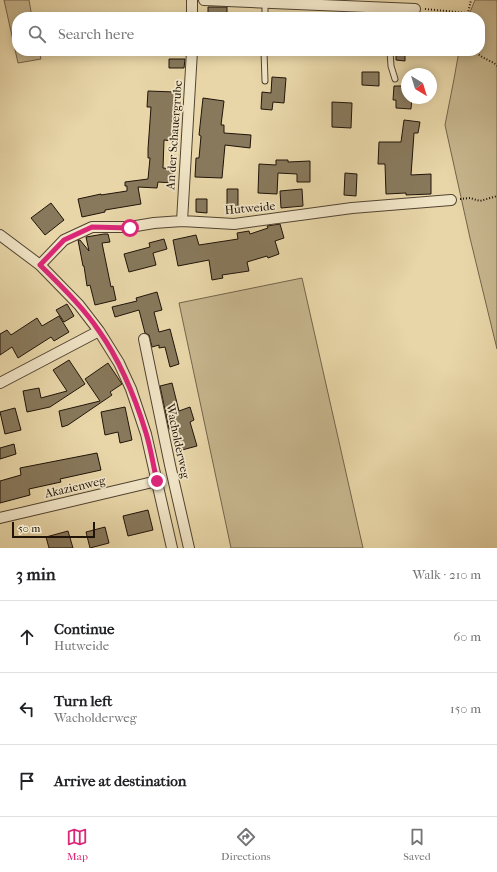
<!DOCTYPE html>
<html lang="en">
<head>
<meta charset="utf-8">
<style>
  body { margin:0; font-family:"IM FELL French Canon",serif; background:#f6f6f6; color:#202124 }
  .compass { position:absolute; left:401px; top:68px; width:36px; height:36px; border-radius:50%; background:#fff; box-shadow:0 2px 10px #0003; rotate:142deg }
  .scale { position:absolute; left:12px; bottom:10px; width:83px; box-sizing:border-box; padding-left:4px; border:2px solid #201409; border-top:0; font-size:11px; line-height:14px; white-space:nowrap; color:#201409; -webkit-text-stroke:3px #f0e4c6; paint-order:stroke }
  .stop { position:absolute; width:12px; height:12px; margin:-9px; border:3px solid #db2777; border-radius:50%; background:#fff }
  .stop.end { background:#db2777; border-color:#fff; box-shadow:0 1px 4px #0008 }
  .list { margin:0; padding:0; list-style:none }
  h2 { display:flex; justify-content:space-between; align-items:center; height:52px; margin:0; padding:0 16px; font-size:17px }
  h2 small { font-size:13px; font-weight:400; color:#757577 }
  .list li { display:grid; grid-template-columns:26px 1fr auto; gap:12px; align-items:center; box-sizing:border-box; height:72px; padding:0 16px; border-top:1px solid #e0e0e0 }
  .list b { display:block; font-size:15px; white-space:nowrap }
  .list p { margin:0; font-size:13px; white-space:nowrap; color:#757577 }
  .list em { font-size:13px; font-style:normal; color:#757577 }
  .icon { flex:none; width:22px; height:22px; fill:none; stroke:currentColor; stroke-width:2; stroke-linecap:round; stroke-linejoin:round }
  .map { position:relative; flex:none; width:497px; height:548px; overflow:hidden }
  .search { position:absolute; background:#fff; box-shadow:0 2px 10px #0003; left:12px; right:12px; top:12px; height:44px; display:flex; align-items:center; gap:10px; box-sizing:border-box; padding:0 14px; border-radius:16px; color:#757577; font-size:15px }
  .sheet { height:268px; background:#fff }
  nav { display:flex; justify-content:space-around; align-items:center; box-sizing:border-box; height:56px; border-top:1px solid #e0e0e0; background:#fff; font-size:11px; color:#757577 }
  nav a { display:grid; justify-items:center; gap:2px }
  nav .on { color:#db2777 }
  .map>svg:first-child { display:block }
  .green { fill:#c6b58d; stroke:#73644b }
  .building { fill:#88795c; stroke:#201409 }
  .lines { fill:none; stroke-linecap:round; stroke-linejoin:round }
  .lane-casing { stroke:#524431; stroke-width:7 }
  .street-casing { stroke:#524431; stroke-width:12 }
  .path { stroke:#201409; stroke-width:2; stroke-dasharray:1 2; stroke-linecap:butt }
  .lane { stroke:#f0e4c6; stroke-width:5 }
  .street { stroke:#f0e4c6; stroke-width:10 }
  .route { stroke:#db2777; stroke-width:5 }
  .labels { text-anchor:middle; stroke-width:3.5; stroke-linejoin:round; paint-order:stroke }
  .street-label { font-size:12px; fill:#201409; stroke:#f0e4c6 }
</style>
</head>
<body>
<div class="map">
<svg width="497" height="548" viewBox="0 0 497 548">
  <rect width="100%" height="100%" fill="#e8d6a8"/>
  <filter id="stains"><feTurbulence type="fractalNoise" baseFrequency=".005" numOctaves="4"/><feColorMatrix values="0 0 0 0 .2 0 0 0 0 .09 0 0 0 0 .02 0 0 0 .5 -.17"/></filter>
  <radialGradient id="worn" r=".72"><stop offset=".6" stop-color="#630" stop-opacity="0"/><stop offset="1" stop-color="#630" stop-opacity=".3"/></radialGradient>
  <path class="green" d="M4,0H29L32,17H17V51H39L41,59L18,63Z
    M475,0H497V349L470,238L445,125L454,79L459,51H480V17H468Z
    M302,278L363,548H231L179,303Z"/>
  <path class="building" d="M208,7H227V17H208Z
    M396,51H405V61L396,60Z
    M169,59H185L184,68H169Z
    M362,72H379V86L362,85Z
    M272,77L286,78L284,103L273,102L272,110L261,109L262,92L271,93Z
    M394,86H407V98H412L411,109L396,108V100H393Z
    M148,91L175,92L173,141L164,140L163,168L173,169L172,183L158,182L157,188L138,187L141,204L105,210V212L82,217L78,199L101,194V195L127,191V186H125V182L148,179L150,158H148V149L151,107H147Z
    M203,98L224,101L221,125H224V133L251,135L250,148L225,145L222,178L195,177L196,158H199L201,136L199,135Z
    M332,102L352,103L351,128L332,127Z
    M404,120L420,122L418,133H414L411,175L431,174V194L406,195V193L386,194L385,164H378L379,142H401Z
    M276,160H288V162L310,161V182H297V174L278,173L277,194L258,193L259,164L276,165Z
    M345,173L357,174L356,196L344,195Z
    M227,189H238V211H227Z
    M302,189L303,206L281,208L280,191Z
    M196,199H207V213L196,212Z
    M51,203L64,220L45,235L31,218Z
    M280,224L284,238L275,241L279,254L268,258L267,256L247,262L249,271L222,275L223,278L212,280L209,260L178,266L173,240L196,235L199,245L238,239L237,233L249,231L250,234L268,228L267,226Z
    M104,234H108L110,242L102,243L111,287L113,286L116,300L95,305L90,285L87,286L84,266H83L78,240H80L89,251L86,237Z
    M164,239L167,249L153,253L156,265L129,272L124,254L150,247L149,243Z
    M157,292L162,310L154,312L159,332L170,329L179,364L170,367L165,347L159,348V345L152,347L149,335L145,333L139,310L115,317L112,307L137,301L136,298Z
    M67,304L74,316L64,322L56,310Z
    M59,316L69,332L54,341L51,337L18,358L12,347L0,355V334L7,330L11,335L37,318L42,326Z
    M69,360L85,384L50,407L27,412L23,391L39,388L41,398L67,391L53,370Z
    M108,363L122,384L110,392L112,395L68,425L62,427L59,411L100,401L85,379Z
    M172,383L179,411L190,407L194,420L190,422L197,446L182,450L175,427L169,429L160,386Z
    M125,407L132,440L120,443L118,432L105,435L101,412Z
    M15,408L21,430L5,434L0,412Z
    M14,444L16,454L0,459V448Z
    M97,453L101,470L60,479L61,482L29,489L30,495L0,503V481L21,475L20,468Z
    M148,510L153,530L128,536L123,516Z
    M105,527L109,543L90,548L86,532Z
    M68,531L73,548H49L46,537Z"/>
  <g class="lines">
    <g class="lane-casing">
      <path id="lane" d="M265,17V2
        M391,17V8
        M264,51L265,81
        M390,51L391,66L395,79"/>
    </g>
    <g class="street-casing">
      <path id="street" d="M204,0L415,9
        M192,17V0
        M182,221L192,51
        M0,235L40,265L79,305L99,331L119,363L131,389L146,434L172,548
        M40,265L64,240L92,227H130L154,223L182,221L234,224L352,208L451,200
        M144,339L170,465L189,548
        M0,383L99,331
        M0,518L157,481"/>
    </g>
    <path class="path" d="M425,9L467,13
      M467,17L471,0
      M474,51L482,57L494,63L497,66
      M460,199L470,198L480,201L497,196"/>
    <use href="#lane" class="lane"/>
    <use href="#street" class="street"/>
  </g>
  <g class="lines">
    <path class="route" d="M130,228L92,227L64,240L40,265C61,286 83,307 99,331C121,362 135,397 146,433C151,449 153,465 157,481"/>
  </g>
  <g class="labels">
    <g class="street-label">
      <text transform="translate(174 135) rotate(-86)" y="4">An der Schauergrube</text>
      <text transform="translate(250 208) rotate(-5)" y="4">Hutweide</text>
      <text transform="translate(178 441) rotate(78)" y="4">Wacholderweg</text>
      <text transform="translate(75 487) rotate(-13)" y="4">Akazienweg</text>
    </g>
  </g>
  <rect width="100%" height="100%" filter="url(#stains)"/>
  <rect width="100%" height="100%" fill="url(#worn)"/>
</svg>
<svg class="compass" viewBox="-18 -18 36 36"><path d="M0-13l5 13h-10z" fill="#e53935"/><path d="M0 13l5-13h-10z" fill="#757577"/></svg>
<div class="scale">50 m</div>
<div class="stop" style="left:130px;top:228px"></div>
<div class="stop end" style="left:157px;top:481px"></div>
<div class="search"><svg class="icon" aria-label="search" viewBox="0 0 24 24"><circle cx="10" cy="10" r="6"/><path d="M15 15l6 6"/></svg>Search here</div>
</div>
<section class="sheet">
<h2>3 min<small>Walk · 210 m</small></h2>
<ul class="list">
<li><svg class="icon" aria-label="ahead" viewBox="0 0 24 24"><path d="M12 20V5M6 11l6-6 6 6"/></svg><div><b>Continue</b><p>Hutweide</p></div><em>60 m</em></li>
<li><svg class="icon" aria-label="left" viewBox="0 0 24 24"><path d="M17 20v-9H6M10 6l-5 5 5 5"/></svg><div><b>Turn left</b><p>Wacholderweg</p></div><em>150 m</em></li>
<li><svg class="icon" aria-label="arrive" viewBox="0 0 24 24"><path d="M6 21V4h12l-3 4 3 4H6"/></svg><div><b>Arrive at destination</b></div></li>
</ul>
</section>
<nav>
<a class="on"><svg class="icon" aria-label="map" viewBox="0 0 24 24"><path d="M3 6l6-2 6 2 6-2v14l-6 2-6-2-6 2zM9 4v14M15 6v14"/></svg>Map</a>
<a><svg class="icon" aria-label="directions" viewBox="0 0 24 24"><path d="M12 3l9 9-9 9-9-9zM9 14v-3h6M13 9l2 2-2 2"/></svg>Directions</a>
<a><svg class="icon" aria-label="saved" viewBox="0 0 24 24"><path d="M7 4h10v16l-5-4-5 4z"/></svg>Saved</a>
</nav>
</body>
</html>
